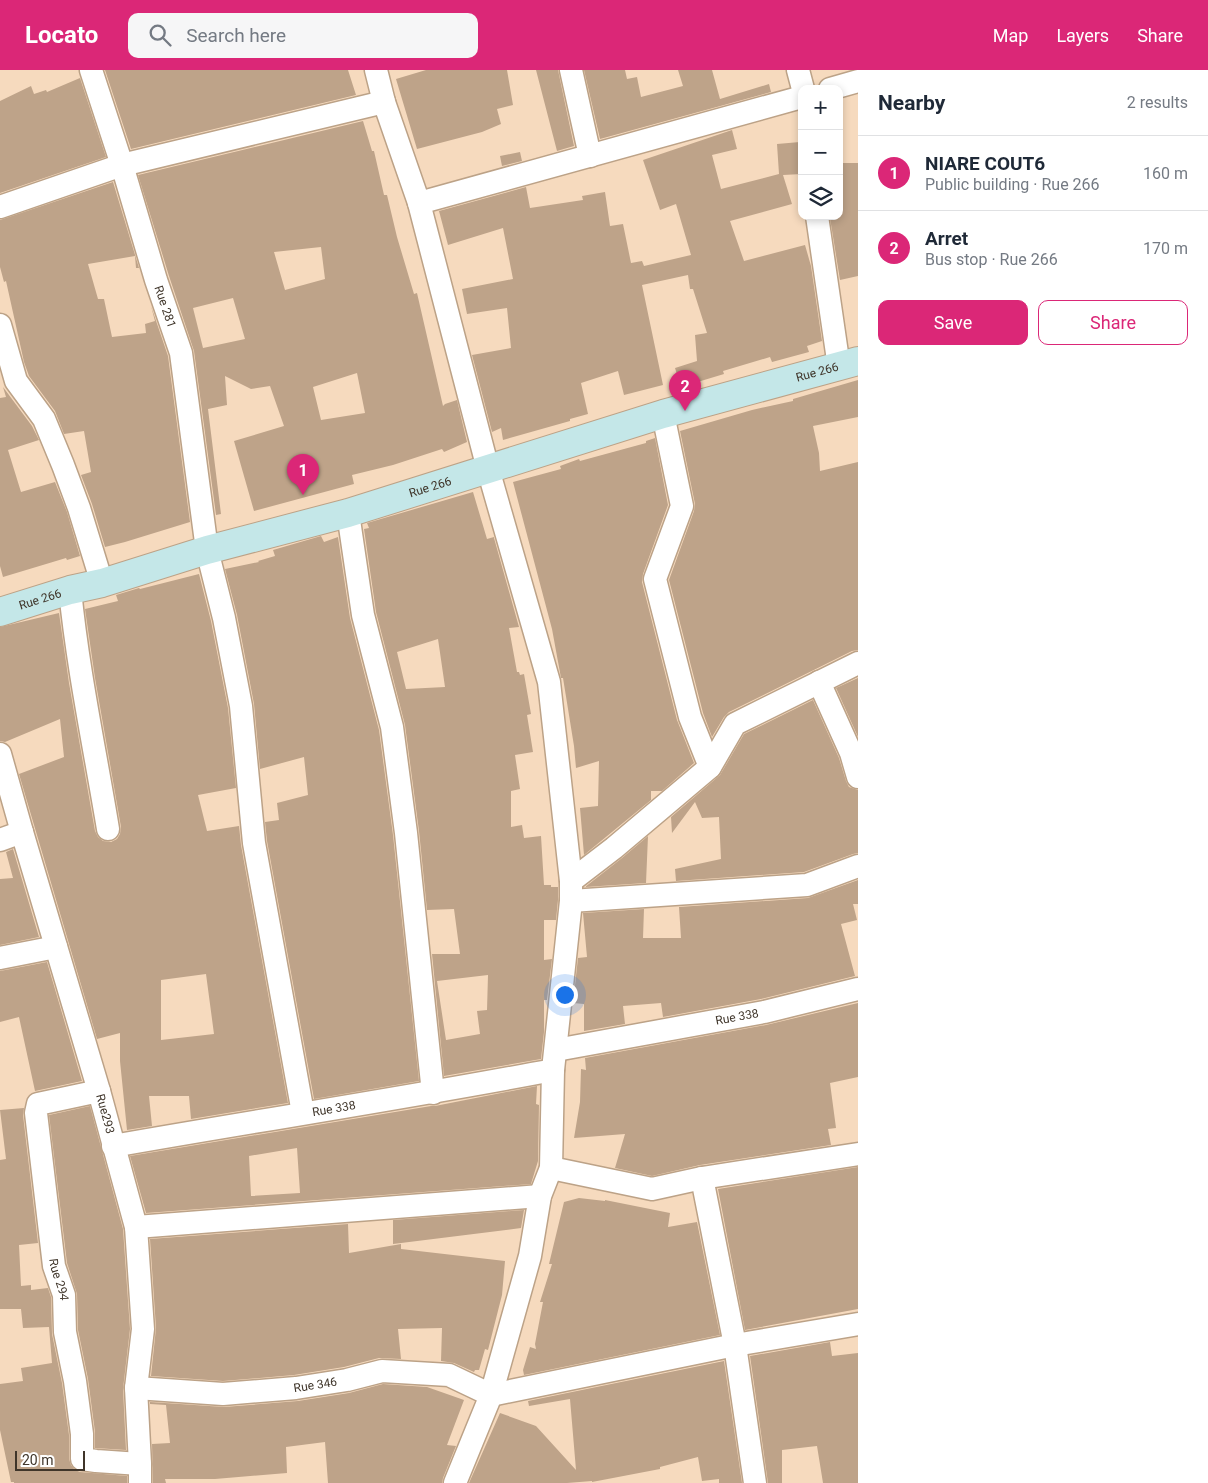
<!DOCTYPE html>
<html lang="en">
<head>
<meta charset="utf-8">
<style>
  body { margin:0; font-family:Roboto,sans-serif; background:#f6f6f7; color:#1f2937 }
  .controls { position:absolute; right:15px; top:15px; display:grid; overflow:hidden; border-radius:10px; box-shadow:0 2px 8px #0003 }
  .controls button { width:45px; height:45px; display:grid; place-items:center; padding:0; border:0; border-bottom:1px solid #e0e1e3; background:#fff; color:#1f2937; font:25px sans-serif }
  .scale { position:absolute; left:15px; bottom:12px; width:70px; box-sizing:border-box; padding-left:5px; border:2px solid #3f352a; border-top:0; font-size:14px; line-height:18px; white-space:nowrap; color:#3f352a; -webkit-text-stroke:4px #fff; paint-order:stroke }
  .you { position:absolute; left:564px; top:924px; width:18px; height:18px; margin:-12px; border:4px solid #fff; border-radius:50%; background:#1a73e8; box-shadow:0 0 0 8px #1a73e833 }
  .badge { display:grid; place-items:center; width:32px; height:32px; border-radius:50%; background:#db2777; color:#fff; font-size:16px; font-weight:700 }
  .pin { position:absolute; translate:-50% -41px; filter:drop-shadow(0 1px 2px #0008) }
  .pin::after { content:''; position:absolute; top:26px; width:18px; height:15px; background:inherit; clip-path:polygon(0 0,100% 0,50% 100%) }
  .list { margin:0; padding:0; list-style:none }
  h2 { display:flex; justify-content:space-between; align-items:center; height:65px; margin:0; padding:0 20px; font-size:21px }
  h2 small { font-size:16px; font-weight:400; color:#747a83 }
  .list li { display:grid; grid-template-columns:32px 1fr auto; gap:15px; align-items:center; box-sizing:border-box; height:75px; padding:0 20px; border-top:1px solid #e0e1e3 }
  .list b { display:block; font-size:19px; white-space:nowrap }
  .list p { margin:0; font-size:16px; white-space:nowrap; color:#747a83 }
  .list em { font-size:16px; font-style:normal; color:#747a83 }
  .actions { display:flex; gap:10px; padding:15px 20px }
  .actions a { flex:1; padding:11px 0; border:1px solid #db2777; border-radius:10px; text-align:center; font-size:18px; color:#db2777 }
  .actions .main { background:#db2777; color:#fff }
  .icon { flex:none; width:28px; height:28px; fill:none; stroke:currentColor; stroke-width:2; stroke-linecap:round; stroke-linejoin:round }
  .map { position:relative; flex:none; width:858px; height:1413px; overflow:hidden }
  header { display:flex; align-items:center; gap:30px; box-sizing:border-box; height:70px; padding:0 25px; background:#db2777; color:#fff }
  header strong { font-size:24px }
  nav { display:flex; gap:28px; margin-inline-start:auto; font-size:18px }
  .search { width:350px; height:45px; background:#f6f6f7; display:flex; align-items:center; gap:12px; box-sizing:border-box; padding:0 18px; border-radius:10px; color:#747a83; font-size:19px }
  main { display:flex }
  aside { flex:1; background:#fff }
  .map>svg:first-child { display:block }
  .building { fill:#bea389; fill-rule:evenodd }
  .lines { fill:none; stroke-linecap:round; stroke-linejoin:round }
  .street-casing { stroke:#bca287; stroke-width:25 }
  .secondary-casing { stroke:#bca287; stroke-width:30 }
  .street { stroke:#fff; stroke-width:22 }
  .secondary { stroke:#c4e7e8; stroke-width:28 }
  .labels { text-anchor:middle; stroke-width:4; stroke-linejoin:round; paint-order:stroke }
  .street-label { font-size:12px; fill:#3f352a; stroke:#fff }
</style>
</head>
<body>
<header>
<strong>Locato</strong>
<div class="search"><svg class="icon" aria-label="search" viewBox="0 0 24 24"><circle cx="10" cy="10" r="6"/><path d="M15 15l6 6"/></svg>Search here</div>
<nav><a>Map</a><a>Layers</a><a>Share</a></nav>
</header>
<main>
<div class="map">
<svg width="858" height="1413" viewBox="0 0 858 1413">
  <rect width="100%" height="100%" fill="#f6dabe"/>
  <path class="building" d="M105,0H348L356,25L131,79Z
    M426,0H507L513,35L497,39L501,54L482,62L417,79L396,9Z
    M536,0H558L574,76L557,81Z
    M584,0H625L627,9L637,7L641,27L683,16L678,0H712L720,29L769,14L771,22L600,69Z
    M80,8L106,87L0,123V31L31,16L34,24L46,20L47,22Z
    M363,51L372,81H374L384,125H387L397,167L414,224L417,223L443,336L445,334L457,330L467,372L444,382L442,379L393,395L352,405L354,414L254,441L234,371L284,356L270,316L251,319L225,306L227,335L208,339L221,444L216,445L194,281L169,206L138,105ZM321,177L325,209L285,220L274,182ZM233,228L245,269L203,278L193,238ZM357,303L365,343L321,350L313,317Z
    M732,60L737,79L712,85L721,119L779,104L777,74L800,72L802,104L783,105L792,134L730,151L744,191L805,175L811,196L822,271L807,276L809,282L772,292L770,287L723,301L724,304L681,317L675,298L697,291L695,265L707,263L693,219H690L688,205L642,215L663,315L624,325L618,301L581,313L588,344L570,349V351L503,370L501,358L492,362L472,285L511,278L507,238L467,244L462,219L513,209L503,158L448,175L439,141L526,117L530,138L583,130L582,126L605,122L610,156L623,154L631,193L642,191L644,196L691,185L676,134L660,140L643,90Z
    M520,82L522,91L502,96L500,86Z
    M839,93H858V206L840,210L830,148L839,147Z
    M113,112L139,198H136L135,186L88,194L98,229H104L112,267L146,263L145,254L155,251L151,236L168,286L190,452L125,472L105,477L92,434L81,405L91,402L84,361L64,364L55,341L29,306L24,292L6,211L4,212L0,197V150Z
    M858,310V347L813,356L819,383L820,401L858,392V580L852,581L729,642L724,647L712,667L703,643L669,510L694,441L695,434L680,361L752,340L793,331V329Z
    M3,317L32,356L39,370L8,380L21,422L55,412L67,442L80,486L67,490L66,488L3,507L0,496V328L6,327Z
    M655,368L668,435L643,504L642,512L677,650L694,693L662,721H651V730L584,785L580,738L598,736L599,691L576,698L574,676L563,608H561L552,559L513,412L561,399L560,396L579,389L580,391L646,373V371Z
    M473,422L487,469L494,467V468L519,557L509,558L517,602H519L520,605L524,604L531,644L527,645L533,682L515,685L520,719L511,721V757L522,755L524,768L541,766L544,815H551V817H558V830L556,850H544V890L552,889L547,930H544V962L541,989L444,1006L432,884H460L454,839L427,840L419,761L405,655L376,542L364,459L369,458L367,453ZM438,569L445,617L406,619L397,582ZM488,905L487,940L477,941L480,964L446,970L437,911Z
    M321,466L324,472L338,467L350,548L379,660L393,765L419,1011L314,1029L267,771L265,752L279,750L277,733L308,725L304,687L260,699L254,634L237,545L225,499L259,492L258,491L275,486L273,480Z
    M199,504L211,551L228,638L236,718L198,725L207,761L239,756L241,775L288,1033L191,1049L189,1026H149L152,1056L127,1060L120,991V963L97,969L19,704L64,687L60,649L5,672L0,671V557L59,543L69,613L95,761L98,767L103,771L111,772L117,769L120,764L121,757L95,608L85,539L118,531L116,525L139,518L140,519ZM206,904L214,964L161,970V910Z
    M858,608V667L836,618Z
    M813,630L839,688L846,711L849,717L858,720V783L853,784L804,802L676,811L675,799L721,789L719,747L702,748L695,732L672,763L671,747L720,705L744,664Z
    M648,766L646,813L585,817L622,788Z
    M13,779L39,867L0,875V809L13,808L6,782Z
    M858,810V834H853L857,850L841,854L855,906L761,929L663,947L661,933L623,936L625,954L584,961V934L573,933L578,888L587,887L583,843L644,839L643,868H681L679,837L808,828Z
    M47,892L82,1011L35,1021L19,947L0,952V901Z
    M858,933V1007L830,1013L836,1058L828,1059L831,1075L700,1095L652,1106L615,1098L625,1064L574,1068L580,1032L581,999L586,1000L585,988L766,955Z
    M537,1016L536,1034L539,1035L538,1091L531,1114L146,1143L130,1086L431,1036H435ZM297,1078L300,1123L251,1126L249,1086Z
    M90,1036L123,1159L130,1259L123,1319L126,1380L95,1378V1362L88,1309L78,1260L77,1224L67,1193L49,1045Z
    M24,1038L23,1045L38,1173L19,1175L21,1216L31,1215V1220L48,1218L51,1227L52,1264L62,1313L69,1365V1389L71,1395L75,1400L80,1402L127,1406V1413H14V1412H11L0,1360V1314L23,1311L21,1298L52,1293L49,1257L23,1258L21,1239H0V1090L6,1089L0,1040Z
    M858,1097V1239L745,1260L718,1119Z
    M579,1128L605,1131V1130L670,1143L668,1157L697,1152L720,1265L524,1305L523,1300L530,1277L536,1279L535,1274L543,1232H540L552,1194H549L564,1132Z
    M524,1140L521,1158L393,1174V1150Z
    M348,1154L349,1183L401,1174V1179L505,1191L502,1225L488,1280L485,1279L479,1300H475L474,1302L454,1293L441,1291L442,1258L398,1259L401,1289L379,1288L344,1297L294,1305L223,1311L151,1306L156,1258L150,1169Z
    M830,1272L832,1286L858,1283V1413H823L817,1376L782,1380V1413H768L750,1286Z
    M724,1291L742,1413H719V1409L702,1411L698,1387L660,1397V1399L592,1412V1411L567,1413H469L500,1343L536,1356L576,1400L570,1329L529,1336L528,1331Z
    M383,1314L427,1317L464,1330L447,1375L456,1376L443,1408L442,1413H328L325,1372L286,1377L287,1403L215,1409H165L166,1413H153L152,1374L170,1373L166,1335L150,1334V1332L224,1337L298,1331L349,1323Z"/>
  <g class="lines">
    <g class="street-casing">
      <g id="street">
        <path id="s1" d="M91,0L122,95L156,210L181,283L207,480L224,548L241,636L254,773L303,1043"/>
        <path d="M376,0L384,32L419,133L488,399L549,612L571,811V831L553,1000L551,1098L540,1126L530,1186L491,1325L455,1413"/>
        <path d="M571,0L590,86"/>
        <path d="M798,0L803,19"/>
        <path d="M830,19L858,11"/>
        <path d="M419,133L802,27"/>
        <path d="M0,137L122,95L384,32"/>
        <path d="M817,146L839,297"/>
        <path d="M0,255L16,311L44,349L63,395L79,438L102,513"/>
        <path d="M663,344L682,436L655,509L690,647L710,697"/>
        <path d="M348,443L363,545L392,657L406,763L433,1023"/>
        <path d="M70,520C78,601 95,680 108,759"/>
        <path d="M819,612L851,683L858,707"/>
        <path id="s2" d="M0,684L22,762L99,1021L136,1157L143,1259L136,1318L140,1394V1413"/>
        <path d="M0,770L22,762"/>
        <path d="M571,811L614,778L710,697L735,654L858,593"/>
        <path d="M571,831L807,815L858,796"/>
        <path d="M0,888L56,877"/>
        <path id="s3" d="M556,980L764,942L858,919"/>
        <path id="s4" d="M99,1021L38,1034L36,1043L54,1196L64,1225L65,1262L75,1311L82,1364V1389L96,1391L140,1394"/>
        <path id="s5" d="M113,1076C260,1050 407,1028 553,1000"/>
        <path d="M551,1098L652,1119L702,1108L858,1084"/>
        <path d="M702,1108L735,1275L755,1413"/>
        <path d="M136,1157L540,1126"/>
        <path id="s6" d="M136,1318L223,1324L296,1318L347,1310L382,1301L449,1305L491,1325L735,1275L858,1254"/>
      </g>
    </g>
    <g class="secondary-casing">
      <g id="secondary">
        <path id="s7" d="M0,542L70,520L102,513L207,480L348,443L663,344L858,291"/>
      </g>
    </g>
    <use href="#street" class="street"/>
    <use href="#secondary" class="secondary"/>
  </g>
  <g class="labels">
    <g class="street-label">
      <text dy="4" stroke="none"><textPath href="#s1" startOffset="248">Rue 281</textPath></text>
      <text dy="4" stroke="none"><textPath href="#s7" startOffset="852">Rue 266</textPath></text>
      <text dy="4" stroke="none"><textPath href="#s7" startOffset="448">Rue 266</textPath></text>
      <text dy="4" stroke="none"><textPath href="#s7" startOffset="42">Rue 266</textPath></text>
      <text dy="4" stroke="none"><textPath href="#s3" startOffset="184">Rue 338</textPath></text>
      <text dy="4" stroke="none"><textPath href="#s5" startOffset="224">Rue 338</textPath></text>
      <text dy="4" stroke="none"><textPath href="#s2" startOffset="375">Rue293</textPath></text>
      <text dy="4" stroke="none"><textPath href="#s4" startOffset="240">Rue 294</textPath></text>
      <text dy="4" stroke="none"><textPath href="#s6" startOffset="180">Rue 346</textPath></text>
    </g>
  </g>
</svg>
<div class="controls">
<button>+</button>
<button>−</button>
<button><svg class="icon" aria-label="layers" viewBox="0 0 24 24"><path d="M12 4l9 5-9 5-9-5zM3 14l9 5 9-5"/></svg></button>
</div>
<div class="scale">20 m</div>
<div class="you"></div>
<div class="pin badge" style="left:303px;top:425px">1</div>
<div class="pin badge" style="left:685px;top:341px">2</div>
</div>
<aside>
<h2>Nearby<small>2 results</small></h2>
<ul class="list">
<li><span class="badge">1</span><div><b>NIARE COUT6</b><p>Public building · Rue 266</p></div><em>160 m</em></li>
<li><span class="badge">2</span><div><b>Arret</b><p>Bus stop · Rue 266</p></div><em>170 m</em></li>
</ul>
<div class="actions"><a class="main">Save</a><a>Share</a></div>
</aside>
</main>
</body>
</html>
